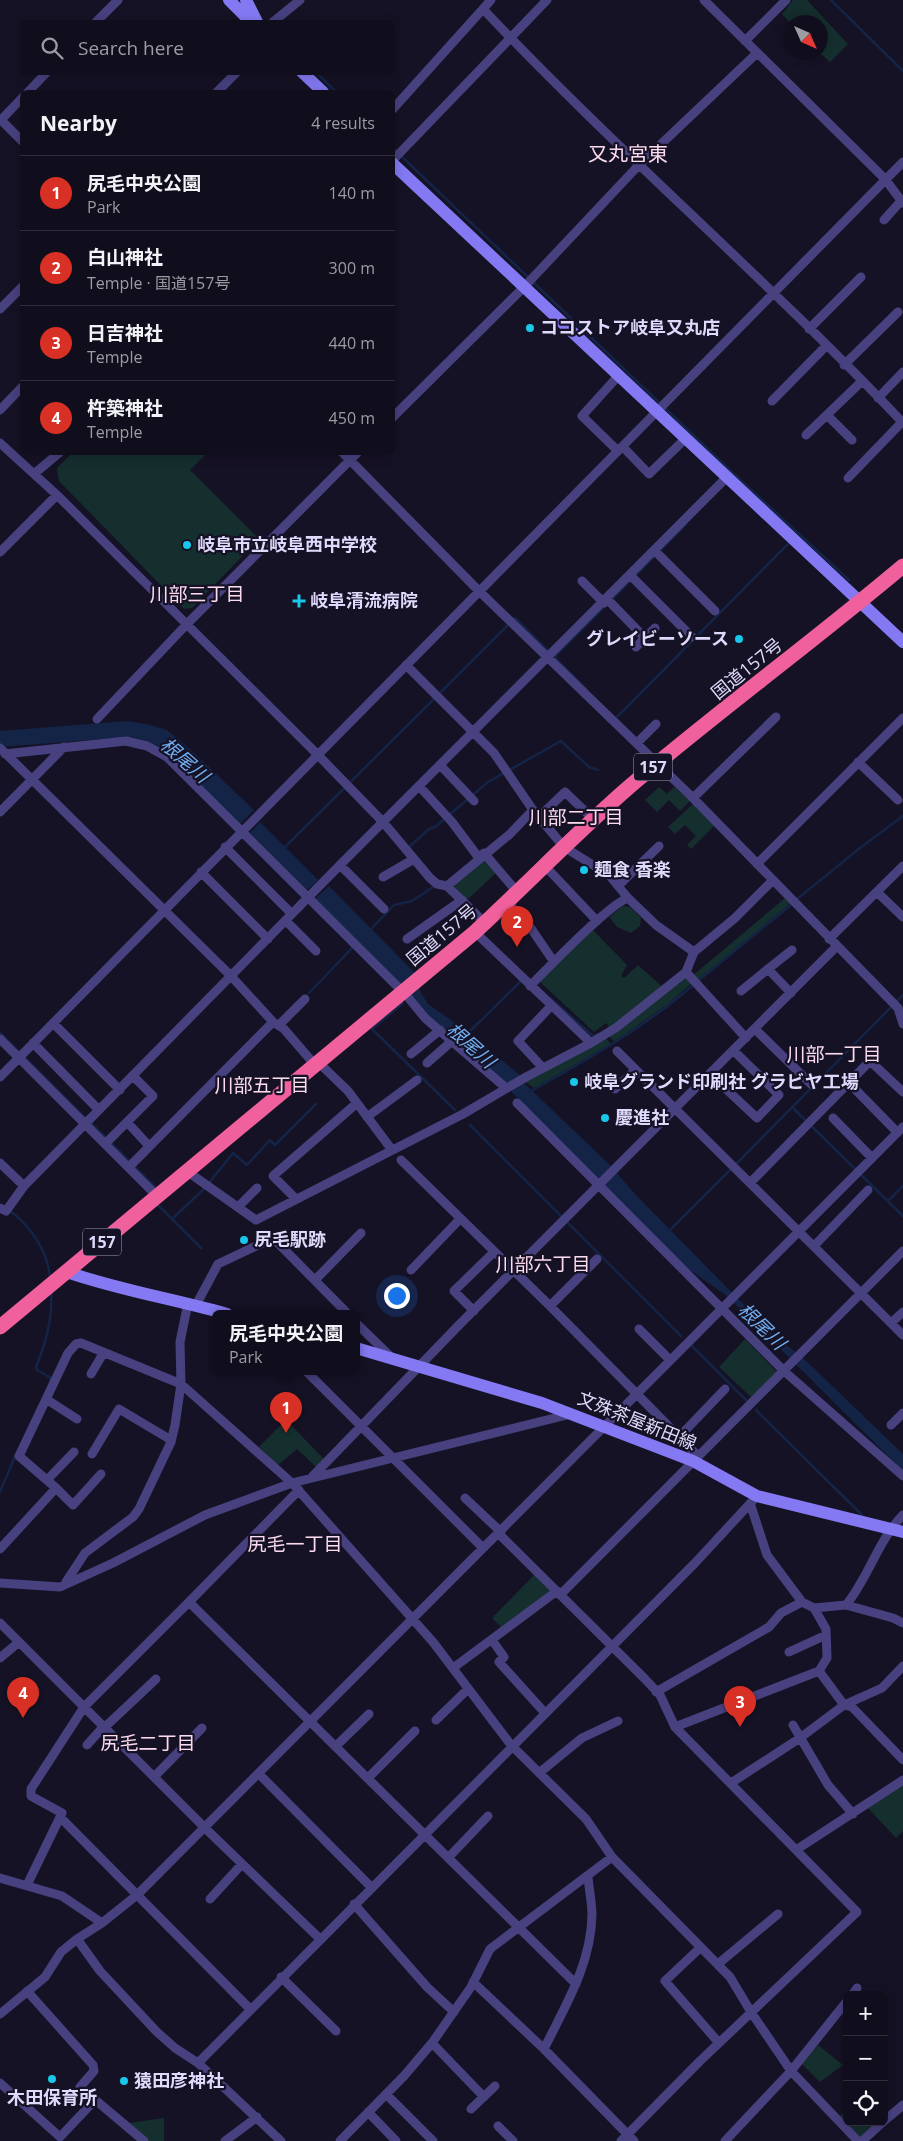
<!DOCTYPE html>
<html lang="en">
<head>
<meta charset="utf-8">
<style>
  body { margin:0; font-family:"Open Sans","Noto Sans JP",sans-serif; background:#191725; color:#f1f3f6 }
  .controls { position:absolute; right:15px; bottom:15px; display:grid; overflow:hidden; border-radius:8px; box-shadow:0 2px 12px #0003 }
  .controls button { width:45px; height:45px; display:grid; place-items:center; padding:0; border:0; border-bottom:1px solid #302e3b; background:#100e1c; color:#f1f3f6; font:25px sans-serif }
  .compass { position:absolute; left:783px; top:15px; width:45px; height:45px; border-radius:50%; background:#100e1c; box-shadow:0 2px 12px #0003; rotate:135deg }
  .you { position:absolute; left:396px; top:1295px; width:18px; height:18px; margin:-12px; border:4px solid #fff; border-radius:50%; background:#1a73e8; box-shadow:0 0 0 8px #1a73e833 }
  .badge { display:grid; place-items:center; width:32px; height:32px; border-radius:50%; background:#d93025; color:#fff; font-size:16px; font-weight:700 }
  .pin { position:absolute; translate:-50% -41px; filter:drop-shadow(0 1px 2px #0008) }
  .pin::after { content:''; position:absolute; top:26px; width:18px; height:15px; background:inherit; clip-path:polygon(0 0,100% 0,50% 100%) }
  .popup { position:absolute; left:212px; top:1310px; width:148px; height:65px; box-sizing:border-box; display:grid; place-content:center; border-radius:8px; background:#100e1c; filter:drop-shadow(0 1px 4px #0005); font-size:16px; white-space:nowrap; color:#9c9ca3 }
  .popup b { font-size:19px; color:#f1f3f6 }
  .popup::after { content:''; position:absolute; left:50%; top:100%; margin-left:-10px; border:10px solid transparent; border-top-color:#100e1c }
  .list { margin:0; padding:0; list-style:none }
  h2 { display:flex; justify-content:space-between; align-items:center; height:65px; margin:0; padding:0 20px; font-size:21px }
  h2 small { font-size:16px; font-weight:400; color:#9c9ca3 }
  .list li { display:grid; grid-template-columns:32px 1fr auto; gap:15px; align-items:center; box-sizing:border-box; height:75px; padding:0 20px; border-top:1px solid #302e3b }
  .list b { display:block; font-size:19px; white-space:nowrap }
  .list p { margin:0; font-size:16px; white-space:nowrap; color:#9c9ca3 }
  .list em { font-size:16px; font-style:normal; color:#9c9ca3 }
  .icon { flex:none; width:28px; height:28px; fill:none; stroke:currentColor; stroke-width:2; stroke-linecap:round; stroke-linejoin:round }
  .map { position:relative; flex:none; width:903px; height:2141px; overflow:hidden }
  .search { position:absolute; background:#100e1c; box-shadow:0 2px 12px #0003; left:20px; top:20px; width:375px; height:55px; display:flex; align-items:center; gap:12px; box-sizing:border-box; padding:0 18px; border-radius:8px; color:#9c9ca3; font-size:19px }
  .panel { position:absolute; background:#100e1c; box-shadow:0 2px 12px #0003; left:20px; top:90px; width:375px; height:365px; border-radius:8px }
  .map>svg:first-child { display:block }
  .green { fill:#152e2e }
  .water { fill:#132447 }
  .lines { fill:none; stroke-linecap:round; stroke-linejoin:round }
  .stream { stroke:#132447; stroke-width:2.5 }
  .street { stroke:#47417f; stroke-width:9 }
  .secondary { stroke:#8479f2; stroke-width:12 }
  .highway { stroke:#f0609c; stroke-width:15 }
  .poi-dot { fill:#18c7e9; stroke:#161225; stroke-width:2 }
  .labels { text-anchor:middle; stroke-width:4.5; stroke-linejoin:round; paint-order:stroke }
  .shield { fill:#161225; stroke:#a39dbb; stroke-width:1 }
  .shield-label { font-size:16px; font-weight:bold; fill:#dfd9fb }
  .poi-label { font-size:18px; font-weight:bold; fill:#dfd9fb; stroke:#161225; text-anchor:start }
  .street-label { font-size:18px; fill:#dfd9fb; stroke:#161225 }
  .neighbourhood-label { font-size:19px; fill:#fcdbee; stroke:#161225 }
  .water-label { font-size:19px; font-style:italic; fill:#71aef1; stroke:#161225 }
  .quarter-label { font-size:20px; fill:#fcdbee; stroke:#161225 }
</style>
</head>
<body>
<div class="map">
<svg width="903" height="2141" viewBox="0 0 903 2141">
  <rect width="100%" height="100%" fill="#161225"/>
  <path class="green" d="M793,0H807L848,44L830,62L820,53V22L790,23L782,14Z
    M72,453H207L190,470L259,539L192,608L184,609L59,481L57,468Z
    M659,787L667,794L674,787L690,801L680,811L669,800L657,812L645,800Z
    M693,804L714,826L691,849L687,845L696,836L685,825L675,834L668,827Z
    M484,857L497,872L467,900L453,885Z
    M785,898L791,903L696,982L691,977Z
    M623,906L630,907L641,918L640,926L631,933L617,927L609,917Z
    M592,929L627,965L621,976L624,978L638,965L665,989L611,1029L606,1023L594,1032L539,981Z
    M685,975L693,982L668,1004L614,1042L608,1035Z
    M605,1037L611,1044L534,1088L524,1081Z
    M745,1339L777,1372L752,1398L719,1367Z
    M286,1420L324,1459L316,1467L297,1449L278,1465L259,1447Z
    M535,1574L551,1592L501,1627L492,1618Z
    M903,1783V1831L896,1838L867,1807Z
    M818,2045L843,2065L820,2082L801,2063Z
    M847,2110V2122H877L860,2137L840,2116Z
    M164,2118V2141H149L129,2123Z"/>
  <path class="water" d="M127,721L147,724L167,730L189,748L254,810L239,825L172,756L150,742L131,737L0,747V731Z
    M260,822L318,880L307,890L250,833Z
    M329,886L415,973L401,987L315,899Z
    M419,986L421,993L428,1004L468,1032L521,1076L506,1085L427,1017L409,995Z
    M523,1082L610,1165L636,1195L747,1308L762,1326L802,1357L903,1454V1471L727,1296L687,1268L520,1101L510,1090Z"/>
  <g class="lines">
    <path class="stream" d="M831,0L903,71
      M316,72L336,92
      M392,147L397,152
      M401,156L529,278
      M533,282L734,474L849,580
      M611,600L686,524
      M513,620L515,618L548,651L550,650
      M587,690L556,659V655L605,606
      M439,694L509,624
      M616,718L790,542
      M408,848L429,829L435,827L488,782L561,741L589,767L598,770
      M283,849L435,698
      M796,900L860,848L903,816
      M370,930L394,905L412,901L436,885
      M698,981L792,904
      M309,993L354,946
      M550,998L593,1036L598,1034
      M403,1003L372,1029L455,1110
      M0,1033L86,1119
      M467,1034L521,981
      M531,1091C588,1059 644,1028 693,985
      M792,1107L903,1216
      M90,1122L155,1187V1190
      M470,1125L562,1217
      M735,1165L903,995
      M209,1183L233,1153L247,1165L270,1140L275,1145L316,1104
      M888,1201L903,1186
      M156,1203L201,1248
      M10,1211C30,1225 48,1252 50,1277
      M172,1219L205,1188
      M566,1221L681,1336
      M670,1230L731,1169
      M691,1345L746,1400
      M50,1381L51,1378L37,1370L36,1367C46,1343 53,1318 51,1292
      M756,1410L862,1515
      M0,1492L16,1454"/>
    <path class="street" d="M704,0L885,179L903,203
      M483,9C618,152 768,280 903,423
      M96,22L118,0
      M273,22L300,0
      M745,41L786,0
      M28,92L47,72
      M217,92L237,72
      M392,110L491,0
      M0,119L22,141
      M0,121L22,98
      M392,161L547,0
      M884,220L901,201
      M0,309L22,287
      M809,329L861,277
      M844,365L898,312
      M878,398L903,372
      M772,401L826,346
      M0,410L22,387
      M827,415L852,440
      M392,418L524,287L638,166L756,54
      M806,435L861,382
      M0,443L57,495L317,754L383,822L430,878L437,884L447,886L485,923
      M623,447L649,474L685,439
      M618,451L582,416L619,375
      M342,452L479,591L693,798L898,1008L903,1024
      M34,474L60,452
      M848,478L902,422
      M655,551L715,611
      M0,552L57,495
      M631,576L692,637
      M582,581L604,603
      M607,599L645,638L636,647
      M645,638L655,628
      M406,665L494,753L533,810
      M97,719L187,624L358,452
      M637,743L656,724
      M0,748L231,976L273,1022L284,1029L315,1065
      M5,754L126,741L147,746L167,757L407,996L425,1018L506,1088
      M858,762L898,800
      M440,765L474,801
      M419,786L452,822L479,858
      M693,798L776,717
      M0,812L64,747
      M539,817L565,792L593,819
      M225,847L292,914
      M484,853L518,893
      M757,864L903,718
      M340,865L384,909
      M545,866L597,921
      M201,872L268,939
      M383,877L414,859
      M619,885L659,846
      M447,886L510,834L533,810L564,847L609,875L628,898
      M877,892L903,917
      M508,903L528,924L554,962
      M286,921L316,951
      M475,932L591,1043
      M407,939L462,900
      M829,939L903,866
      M768,969L792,950
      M686,972L746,1038
      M530,986C548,968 609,904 628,898L656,925L694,952
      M741,991L768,969L791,993
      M53,1023L120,1090
      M279,1025L305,999
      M755,1029L812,1085
      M0,1039L157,1196
      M33,1043L99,1110
      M617,1051L903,1335
      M411,1054L440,1030
      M318,1062L348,1091L392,1150
      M427,1063L452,1041
      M543,1068L518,1041L551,1006
      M710,1074L757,1118L779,1095L734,1051
      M0,1077L903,162
      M849,1083L897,1132
      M615,1089L635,1070
      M517,1103L784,1371L903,1476
      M367,1117L417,1080
      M833,1118L872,1158
      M127,1122L149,1146
      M105,1144L153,1096L133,1076
      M401,1160L550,1306L698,1456
      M0,1163L24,1186
      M129,1167L273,1022
      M188,1172L256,1220L463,1114L526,1077L591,1043L617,1027L686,972L694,952L735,918L773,880
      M750,1183L870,1061L903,1092
      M296,1199L273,1176L357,1103
      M238,1207L257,1188
      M0,1208L6,1211L24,1186L340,865L727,477
      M814,1246L868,1190
      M411,1270L460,1219
      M315,1280L361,1233
      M196,1305L218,1264L273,1238L348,1314
      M550,1306L597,1259
      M474,1311L454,1291L494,1252
      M356,1323L391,1357
      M891,1323L903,1312
      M639,1329L670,1360
      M307,1372L483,1548
      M91,1374L104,1352
      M46,1399L77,1419
      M891,1425L903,1413
      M679,1437L725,1389
      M92,1454L119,1409L171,1440
      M312,1477L460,1324L836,947
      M47,1480L74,1452
      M56,1488L73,1505L101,1474
      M465,1498L501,1532
      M751,1506L767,1555L802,1602L814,1608L826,1629L827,1658L819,1671L844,1705L852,1707L903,1760
      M499,1534L645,1679L660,1695L675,1727L857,1912L700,2061L621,2141
      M0,1549L56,1488L19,1456L68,1353L76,1344L81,1343L181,1384L292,1483L433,1642L511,1745L586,1819L612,1857L730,1977L751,2012L791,2071L858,2141
      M66,1582L85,1553L133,1517L139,1509L171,1442L175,1425L181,1384L180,1342L188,1303
      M0,1583L60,1587L113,1563L205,1515L292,1483L571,1414
      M560,1595L903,1251
      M189,1602L299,1490
      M846,1605L893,1618L903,1623
      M814,1608L846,1605C869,1577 878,1540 903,1515
      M0,1623L205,1828L319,1938
      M492,1640L504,1657L499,1662L545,1713
      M789,1652L826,1635
      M0,1658L19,1642
      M453,1668L557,1591
      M656,1692L769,1627L781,1613L802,1602
      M436,1720L468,1689
      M793,1725L828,1785L853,1814
      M105,1727L156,1679
      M675,1727L819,1671
      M87,1745L104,1726
      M336,1746L369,1714
      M539,1773L582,1738L618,1721
      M259,1774L371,1887
      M154,1777L202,1728
      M368,1778L415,1731
      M731,1783L800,1738L844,1705L882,1688L903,1666
      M60,1817L250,2009
      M796,1850L903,1780
      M448,1858L488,1816
      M0,1878L62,1896L102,1923
      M27,1885L62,1813L31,1796V1789L84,1707L189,1602L576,1984
      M210,1899L242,1864
      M354,1904L427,1987L454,2012
      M77,1939L100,1971L157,2032L175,2048L198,2063L281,2141
      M701,1947L665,1981L719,2043
      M718,1964L778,1914
      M281,1977L336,2031
      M473,1982L544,2049L634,2141
      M27,1991L93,2065L94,2071L80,2087L144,2141
      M852,1995L857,1988
      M0,2014L45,1977L61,1952L77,1939L102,1923L137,1895L903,1127
      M432,2043L484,2097
      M544,2049C565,2006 591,1965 592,1915C592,1903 589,1889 588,1877
      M198,2063L695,1563L757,1496
      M0,2083L60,2137L95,2100
      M386,2094L433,2141
      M471,2109L495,2086
      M368,2112L396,2141
      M884,2121L903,2105
      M498,2126L513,2141
      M225,2141L257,2117
      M340,2141L404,2076L432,2043L471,1987L490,1949L612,1857
      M725,2141L791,2071L847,2001
      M862,2141L883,2122"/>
    <path class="secondary" d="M229,0L248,19L256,22
      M246,0L257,22
      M302,72L323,92
      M392,163L903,642
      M67,1272C119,1290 174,1299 227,1314
      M356,1348L542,1403L693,1461L757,1496L903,1532"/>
    <path class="highway" d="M0,1327L475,932C527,884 576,833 629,787C718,711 813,642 903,566"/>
  </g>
  <g class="poi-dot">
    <circle cx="530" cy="328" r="5"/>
    <circle cx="187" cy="545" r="5"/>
    <path d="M296.5 593.5h5v5h5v5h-5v5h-5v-5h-5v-5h5z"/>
    <circle cx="739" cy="639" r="5"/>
    <circle cx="584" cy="870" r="5"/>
    <circle cx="574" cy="1082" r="5"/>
    <circle cx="605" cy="1118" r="5"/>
    <circle cx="244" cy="1240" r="5"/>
    <circle cx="52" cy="2079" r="5"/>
    <circle cx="124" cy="2081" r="5"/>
  </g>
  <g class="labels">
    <g class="shield">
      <rect x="634" y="753.5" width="38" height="27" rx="4"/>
      <rect x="83" y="1228.5" width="38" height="27" rx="4"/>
    </g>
    <g class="shield-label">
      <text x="653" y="773">157</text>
      <text x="102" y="1248">157</text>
    </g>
    <g class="poi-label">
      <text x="540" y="334">ココストア岐阜又丸店</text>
      <text x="197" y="551">岐阜市立岐阜西中学校</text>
      <text x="310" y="607">岐阜清流病院</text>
      <text x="729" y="645" text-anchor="end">グレイビーソース</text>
      <text x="594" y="876">麺食 香楽</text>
      <text x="584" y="1088">岐阜グランド印刷社 グラビヤ工場</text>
      <text x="615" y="1124">慶進社</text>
      <text x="254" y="1246">尻毛駅跡</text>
      <text x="134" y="2087">猿田彦神社</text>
      <text x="52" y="2104" text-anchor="middle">木田保育所</text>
    </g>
    <g class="street-label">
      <text transform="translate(747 669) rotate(-39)" y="6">国道157号</text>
      <text transform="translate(442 935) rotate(-40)" y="6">国道157号</text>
      <text transform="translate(637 1421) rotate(22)" y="6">文殊茶屋新田線</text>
    </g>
    <g class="neighbourhood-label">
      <text x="197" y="601">川部三丁目</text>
      <text x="576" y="824">川部二丁目</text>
      <text x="834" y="1061">川部一丁目</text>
      <text x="262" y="1092">川部五丁目</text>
      <text x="543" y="1271">川部六丁目</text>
      <text x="295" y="1551">尻毛一丁目</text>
      <text x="148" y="1750">尻毛二丁目</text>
    </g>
    <g class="water-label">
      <text transform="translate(185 760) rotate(41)" y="7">根尾川</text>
      <text transform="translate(471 1045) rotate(42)" y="7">根尾川</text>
      <text transform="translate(762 1326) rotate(44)" y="7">根尾川</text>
    </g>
    <g class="quarter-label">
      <text x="628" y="161">又丸宮東</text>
    </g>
  </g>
</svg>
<div class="controls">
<button>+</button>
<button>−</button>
<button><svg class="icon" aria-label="locate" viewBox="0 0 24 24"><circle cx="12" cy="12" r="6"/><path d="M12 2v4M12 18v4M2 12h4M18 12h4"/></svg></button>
</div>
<svg class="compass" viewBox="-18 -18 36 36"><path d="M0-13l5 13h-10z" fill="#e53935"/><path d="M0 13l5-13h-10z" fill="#9c9ca3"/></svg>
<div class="you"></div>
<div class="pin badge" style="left:286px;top:1433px">1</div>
<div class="popup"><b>尻毛中央公園</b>Park</div>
<div class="pin badge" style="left:517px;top:947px">2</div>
<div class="pin badge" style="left:740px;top:1727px">3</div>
<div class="pin badge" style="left:23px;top:1718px">4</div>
<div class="search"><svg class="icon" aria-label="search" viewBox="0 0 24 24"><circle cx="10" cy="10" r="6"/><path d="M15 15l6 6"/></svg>Search here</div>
<section class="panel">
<h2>Nearby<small>4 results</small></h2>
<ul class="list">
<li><span class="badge">1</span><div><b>尻毛中央公園</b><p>Park</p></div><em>140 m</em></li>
<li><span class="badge">2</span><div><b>白山神社</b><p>Temple · 国道157号</p></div><em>300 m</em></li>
<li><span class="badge">3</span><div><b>日吉神社</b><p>Temple</p></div><em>440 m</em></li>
<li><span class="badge">4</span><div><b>杵築神社</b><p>Temple</p></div><em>450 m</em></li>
</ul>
</section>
</div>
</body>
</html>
